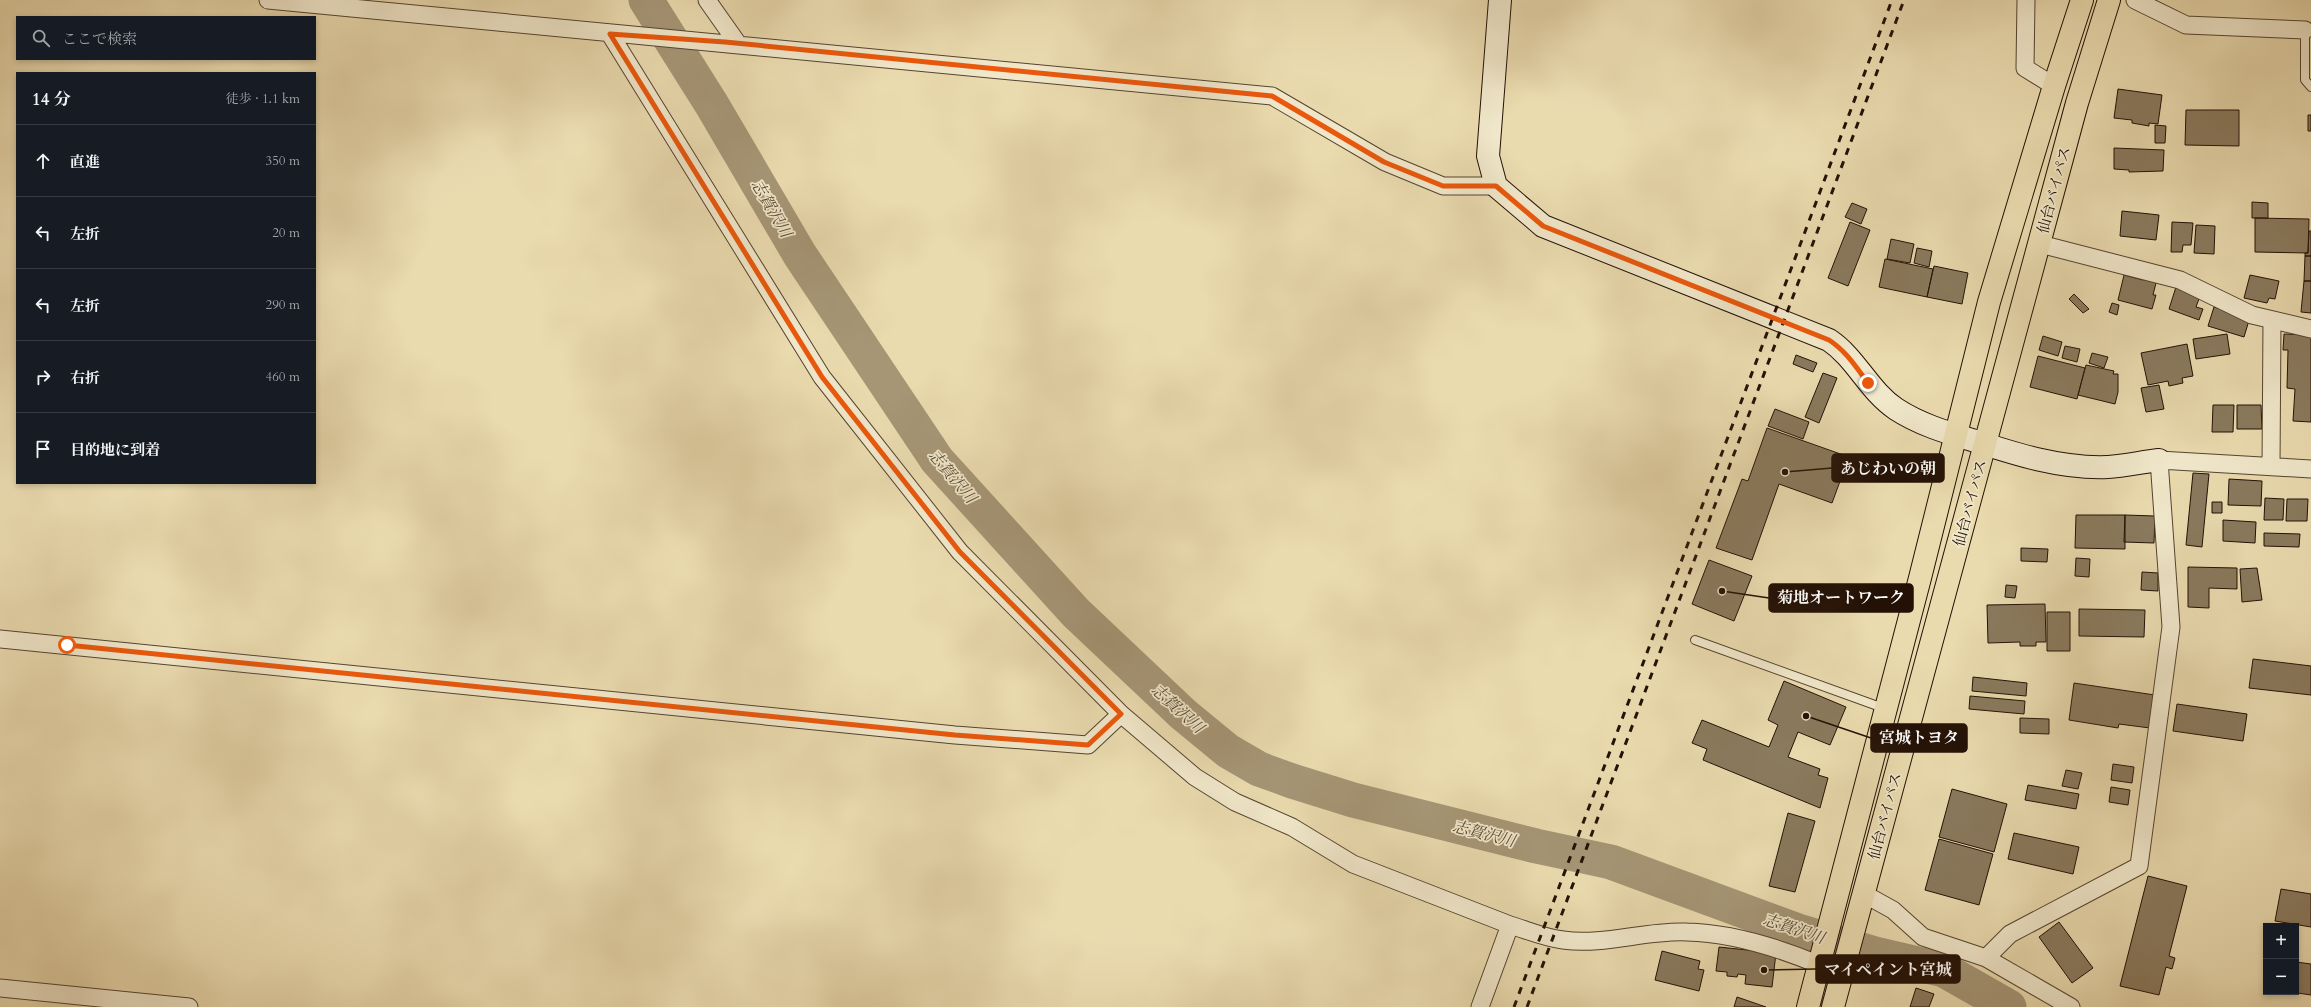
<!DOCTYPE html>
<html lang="ja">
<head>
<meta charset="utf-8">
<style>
  body { margin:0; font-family:Cardo,"Noto Serif JP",serif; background:#242831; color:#f1f3f6 }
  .controls { position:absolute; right:12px; bottom:12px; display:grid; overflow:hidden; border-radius:0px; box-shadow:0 2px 6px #0003 }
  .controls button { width:36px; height:36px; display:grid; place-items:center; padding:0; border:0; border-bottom:1px solid #363941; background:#171b24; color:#f1f3f6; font:20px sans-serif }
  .stop { position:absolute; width:12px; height:12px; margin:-9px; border:3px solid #ea580c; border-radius:50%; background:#fff }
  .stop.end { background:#ea580c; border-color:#fff; box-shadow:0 1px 4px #0008 }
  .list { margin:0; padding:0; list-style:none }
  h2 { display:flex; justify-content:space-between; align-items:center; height:52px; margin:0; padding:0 16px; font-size:17px }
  h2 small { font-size:13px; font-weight:400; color:#9ea1a6 }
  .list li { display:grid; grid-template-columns:26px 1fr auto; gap:12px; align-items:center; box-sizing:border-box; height:72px; padding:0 16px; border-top:1px solid #363941 }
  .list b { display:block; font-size:15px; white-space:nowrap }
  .list em { font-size:13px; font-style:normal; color:#9ea1a6 }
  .icon { flex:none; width:22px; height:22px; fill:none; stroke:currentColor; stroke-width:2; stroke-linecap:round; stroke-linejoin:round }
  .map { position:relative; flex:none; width:2311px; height:1007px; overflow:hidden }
  .search { position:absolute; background:#171b24; box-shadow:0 2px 6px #0003; left:16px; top:16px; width:300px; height:44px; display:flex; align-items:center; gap:10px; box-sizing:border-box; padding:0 14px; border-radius:0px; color:#9ea1a6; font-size:15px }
  .panel { position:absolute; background:#171b24; box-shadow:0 2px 6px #0003; left:16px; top:72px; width:300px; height:412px; border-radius:0px }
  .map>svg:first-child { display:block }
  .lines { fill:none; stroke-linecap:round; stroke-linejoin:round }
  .river { stroke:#a69676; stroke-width:35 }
  .building { fill:#8a7a5e; stroke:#231106 }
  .lane-casing { stroke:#554430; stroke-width:10 }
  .street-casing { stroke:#554430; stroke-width:19 }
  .secondary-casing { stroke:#231106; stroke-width:24 }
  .highway-casing { stroke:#231106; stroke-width:24 }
  .lane { stroke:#f1e8cb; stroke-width:8 }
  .street { stroke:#f1e8cb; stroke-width:17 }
  .secondary { stroke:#f1e8cb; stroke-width:22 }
  .highway { stroke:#eadbaf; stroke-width:22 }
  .rail { stroke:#231106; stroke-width:3; stroke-dasharray:7 7; stroke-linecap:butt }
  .route { stroke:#ea580c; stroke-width:5 }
  .labels { text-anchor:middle; stroke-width:3.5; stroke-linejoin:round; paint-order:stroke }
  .street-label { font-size:15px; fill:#231106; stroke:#f1e8cb }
  .water-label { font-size:16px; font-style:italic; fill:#5e4d38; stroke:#f1e8cb }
  .leader { fill:none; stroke:#231106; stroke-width:1.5 }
  .callout-dot { fill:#231106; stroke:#f1e8cb; stroke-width:1.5 }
  .callout { fill:#231106; stroke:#231106; stroke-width:1.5 }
  .callout-label { font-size:16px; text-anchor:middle; font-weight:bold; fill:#fff }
</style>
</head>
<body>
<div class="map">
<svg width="2311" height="1007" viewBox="0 0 2311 1007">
  <rect width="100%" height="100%" fill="#eadbaf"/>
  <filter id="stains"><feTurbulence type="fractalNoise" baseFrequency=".005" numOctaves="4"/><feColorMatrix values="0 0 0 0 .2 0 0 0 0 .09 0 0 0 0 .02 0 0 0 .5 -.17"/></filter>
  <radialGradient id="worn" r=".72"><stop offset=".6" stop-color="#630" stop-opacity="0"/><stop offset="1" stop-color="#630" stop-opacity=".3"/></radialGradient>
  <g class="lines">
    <path class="river" d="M646,0L712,105L800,255L937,460L1076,613L1183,714L1228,751L1259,769L1292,781L1353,800L1536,846L1611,862L1798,931L1875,954L1944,970L2009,1007"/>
  </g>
  <path class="building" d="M2118,89L2162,95L2158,124L2149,123V126L2132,123V120L2114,118Z
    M2186,110H2239V146L2185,145Z
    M2308,115H2311V131H2308Z
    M2155,125L2166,126L2165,143H2155Z
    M2114,148L2164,150L2163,171L2129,172V170L2114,169Z
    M2252,202L2268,203V218H2252Z
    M1852,203L1867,209L1861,224L1845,217Z
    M2122,211L2159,215L2156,240L2120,236Z
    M2255,218L2309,219L2308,253L2255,252Z
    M1850,222L1870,230L1848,286L1828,278Z
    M2172,222L2193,223L2191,245H2183L2182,252H2171Z
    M2196,225L2215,226L2214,254L2194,253Z
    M2309,231H2311V256H2305V253H2308Z
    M1891,239L1914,244L1910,263L1887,259Z
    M1917,248L1932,251L1929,267L1914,263Z
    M2305,256H2311V281H2304Z
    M1885,259L1933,269L1927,297L1879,287Z
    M1934,266L1968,273L1962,304L1927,297Z
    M2124,275L2143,280L2144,275L2157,279L2153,295H2156L2152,309L2118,300Z
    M2250,275L2279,281L2275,299L2269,298L2267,303L2244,298Z
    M2304,281H2311V313L2301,312Z
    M2176,287L2200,296L2196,307L2203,309L2199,320L2169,309Z
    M2074,294L2089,309L2083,313L2069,299Z
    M2112,303L2119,305L2117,315L2109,312Z
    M2214,307L2250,317L2244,337L2208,326Z
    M2227,334L2230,354L2196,359L2193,339Z
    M2284,334L2311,335V422L2293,421L2295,389L2287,388L2288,350H2283Z
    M2043,336L2062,342L2058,356L2039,350Z
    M2187,344L2193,376L2182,378L2183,383L2169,386L2168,381L2148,385L2141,353Z
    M2065,346L2080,349L2077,362L2062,358Z
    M2092,353L2108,357L2104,368L2089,363Z
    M1796,355L1817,363L1813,372L1793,364Z
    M2038,356L2085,368L2077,399L2030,387Z
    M2086,365L2114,371L2113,374H2118V392L2115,404L2078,395Z
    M1823,373L1837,378L1819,423L1805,417Z
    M2159,385L2164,409L2146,412L2141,388Z
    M2213,405H2234L2233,432H2212Z
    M2237,405H2261L2262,429H2237Z
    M1775,409L1809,422L1803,439L1768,426Z
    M1767,428L1849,457L1832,503L1779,484L1752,560L1716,548L1742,479L1748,481Z
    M2193,473L2209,474L2202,547L2186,545Z
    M2229,479L2262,481L2261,506L2228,505Z
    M2265,498L2284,499L2283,520H2264Z
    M2287,499H2308L2307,521H2286Z
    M2212,502H2222V513H2212Z
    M2076,515H2125V549L2075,548Z
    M2125,515L2155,516L2154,543L2124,542Z
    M2223,520L2256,522L2255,543L2223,541Z
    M2264,533L2300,534L2299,547L2264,546Z
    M2021,548L2048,549L2047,562L2021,561Z
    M2076,558L2090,559L2089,577L2075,576Z
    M1709,560L1752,576L1734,621L1692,604Z
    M2188,567L2237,568V589L2209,588V608L2188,607Z
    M2257,568L2262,600L2242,602L2240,569Z
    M2142,572L2158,573V591L2141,590Z
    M2006,585L2017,586L2015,598L2005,597Z
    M2045,604L2046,642H2036V646H2020V642L1988,643L1987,605Z
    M2079,609L2145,610L2144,637L2079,636Z
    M2047,612H2070V651H2047Z
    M2253,659L2311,666V695L2249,688Z
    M1973,677L2027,683L2026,696L1972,691Z
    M1784,681L1846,707L1830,745L1798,732L1788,757L1820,769L1818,775L1828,778L1820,808L1703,760L1707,749L1692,743L1702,720L1769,747L1778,725L1768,720Z
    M2074,683L2155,695L2150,728L2119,724L2118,728L2069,720Z
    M1970,696L2025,701L2024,714L1969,709Z
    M2177,704L2247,714L2243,741L2173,731Z
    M2020,718L2049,719V734L2020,733Z
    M2113,764L2134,767L2132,783L2111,780Z
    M2066,770L2082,773L2078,789L2062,786Z
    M2028,785L2079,794L2076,809L2025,800Z
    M2111,787L2130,790L2128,805L2109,802Z
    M1952,789L2007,804L1994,852L1939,837Z
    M1788,813L1815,821L1795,892L1769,886Z
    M2014,833L2079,847L2073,874L2008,859Z
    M1939,839L1993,854L1979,905L1925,890Z
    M2148,876L2187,886L2169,956L2175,958L2172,969L2166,967L2159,995L2120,986Z
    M2281,889L2311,894V927L2275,921Z
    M2059,922L2093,968L2072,983L2039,937Z
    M1719,947L1776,953L1772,987L1745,984L1746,975L1738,974L1737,977L1727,976V972L1716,971Z
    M1662,951L1700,961L1698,969L1704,970L1699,991L1655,980Z
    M2296,962L2311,964V995L2291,992H2296Z
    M1916,988L1934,994L1929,1007H1910Z
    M1737,997L1766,1007H1734Z"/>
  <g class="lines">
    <g class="lane-casing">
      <path id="lane" d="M2305,30V80L2311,87
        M1695,640L1886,709"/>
    </g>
    <g class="street-casing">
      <path id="street" d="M268,0L1272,96L1385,162L1443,186H1496
        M707,0L738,44
        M2026,0L2025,68L2054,86
        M2135,0L2186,25L2305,30
        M2040,244L2180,280L2252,315L2311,329
        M2271,466L2272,321
        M0,639L955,735L1088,745L1121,714L960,552L822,377L610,34
        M1121,714L1195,777L1235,802L1292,827L1353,864L1510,925L1480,1007
        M1864,894L1893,910L1923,937L1986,958L2071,1007
        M1510,925C1527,930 1545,938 1563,940C1604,946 1646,930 1687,932C1732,933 1779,948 1820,965
        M1986,958L2010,934L2139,866L2171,627L2159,460L2311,469
        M0,988L189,1007"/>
    </g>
    <g class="secondary-casing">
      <path id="secondary" d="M1500,0L1488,156L1496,186L1543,226L1829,340C1856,358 1869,391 1896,409C1919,424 1945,432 1972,440C2015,454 2061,469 2108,467C2124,466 2142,462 2159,460"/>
    </g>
    <g class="highway-casing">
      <path id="highway" d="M1808,1007L1920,578L1989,302L2054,86L2082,0
        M1833,1007L2077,103L2109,0"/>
    </g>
    <use href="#lane" class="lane"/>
    <use href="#street" class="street"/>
    <use href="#secondary" class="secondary"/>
    <use href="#highway" class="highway"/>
    <path class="rail" d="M1514,1007L1892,0
      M1527,1007L1904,0"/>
  </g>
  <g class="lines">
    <path class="route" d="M67,645L955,735L1088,745L1121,714L960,552L822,377L610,34L725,42L1272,96L1384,162L1443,186H1496L1543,226L1829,340C1846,351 1856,367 1868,383"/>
  </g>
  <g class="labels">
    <g class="street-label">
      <text transform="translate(2054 190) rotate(-75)" y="5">仙台バイパス</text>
      <text transform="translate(1970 503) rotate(-75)" y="5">仙台バイパス</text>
      <text transform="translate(1885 816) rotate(-75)" y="5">仙台バイパス</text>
    </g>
    <g class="water-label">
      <text transform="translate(772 208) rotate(60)" y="6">志賀沢川</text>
      <text transform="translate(953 476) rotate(50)" y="6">志賀沢川</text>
      <text transform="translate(1178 708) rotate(42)" y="6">志賀沢川</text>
      <text transform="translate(1484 833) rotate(14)" y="6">志賀沢川</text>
      <text transform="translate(1794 928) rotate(18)" y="6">志賀沢川</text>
    </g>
  </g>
  <path class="leader" d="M1785 472L1832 468M1722 591L1769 598M1806 716L1871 738M1764 970L1816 969"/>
  <g class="callout-dot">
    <circle cx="1785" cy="472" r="4"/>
    <circle cx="1722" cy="591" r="4"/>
    <circle cx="1806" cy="716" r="4"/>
    <circle cx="1764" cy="970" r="4"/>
  </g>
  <g class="callout">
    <rect x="1832" y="454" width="112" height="28" rx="4"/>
    <rect x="1769" y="584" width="144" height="28" rx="4"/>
    <rect x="1871" y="724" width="96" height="28" rx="4"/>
    <rect x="1816" y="955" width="144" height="28" rx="4"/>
  </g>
  <g class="callout-label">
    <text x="1888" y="474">あじわいの朝</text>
    <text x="1841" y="603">菊地オートワーク</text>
    <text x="1919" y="743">宮城トヨタ</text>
    <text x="1888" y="975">マイペイント宮城</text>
  </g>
  <rect width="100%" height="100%" filter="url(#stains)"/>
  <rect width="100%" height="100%" fill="url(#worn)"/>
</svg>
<div class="controls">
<button>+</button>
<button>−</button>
</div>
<div class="stop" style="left:67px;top:645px"></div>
<div class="stop end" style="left:1868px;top:383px"></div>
<div class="search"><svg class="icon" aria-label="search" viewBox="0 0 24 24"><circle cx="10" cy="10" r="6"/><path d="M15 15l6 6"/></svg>ここで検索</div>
<section class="panel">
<h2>14 分<small>徒歩 · 1.1 km</small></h2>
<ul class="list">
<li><svg class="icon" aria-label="ahead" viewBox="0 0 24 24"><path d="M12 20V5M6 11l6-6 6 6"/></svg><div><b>直進</b></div><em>350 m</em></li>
<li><svg class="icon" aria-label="left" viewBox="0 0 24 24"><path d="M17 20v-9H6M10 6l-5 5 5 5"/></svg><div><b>左折</b></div><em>20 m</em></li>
<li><svg class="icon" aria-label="left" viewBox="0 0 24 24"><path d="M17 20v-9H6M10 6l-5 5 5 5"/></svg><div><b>左折</b></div><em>290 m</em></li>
<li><svg class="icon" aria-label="right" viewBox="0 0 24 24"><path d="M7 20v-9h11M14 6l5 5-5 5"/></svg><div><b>右折</b></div><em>460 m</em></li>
<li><svg class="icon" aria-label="arrive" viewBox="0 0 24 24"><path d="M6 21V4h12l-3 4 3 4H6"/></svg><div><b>目的地に到着</b></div></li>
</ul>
</section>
</div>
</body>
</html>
